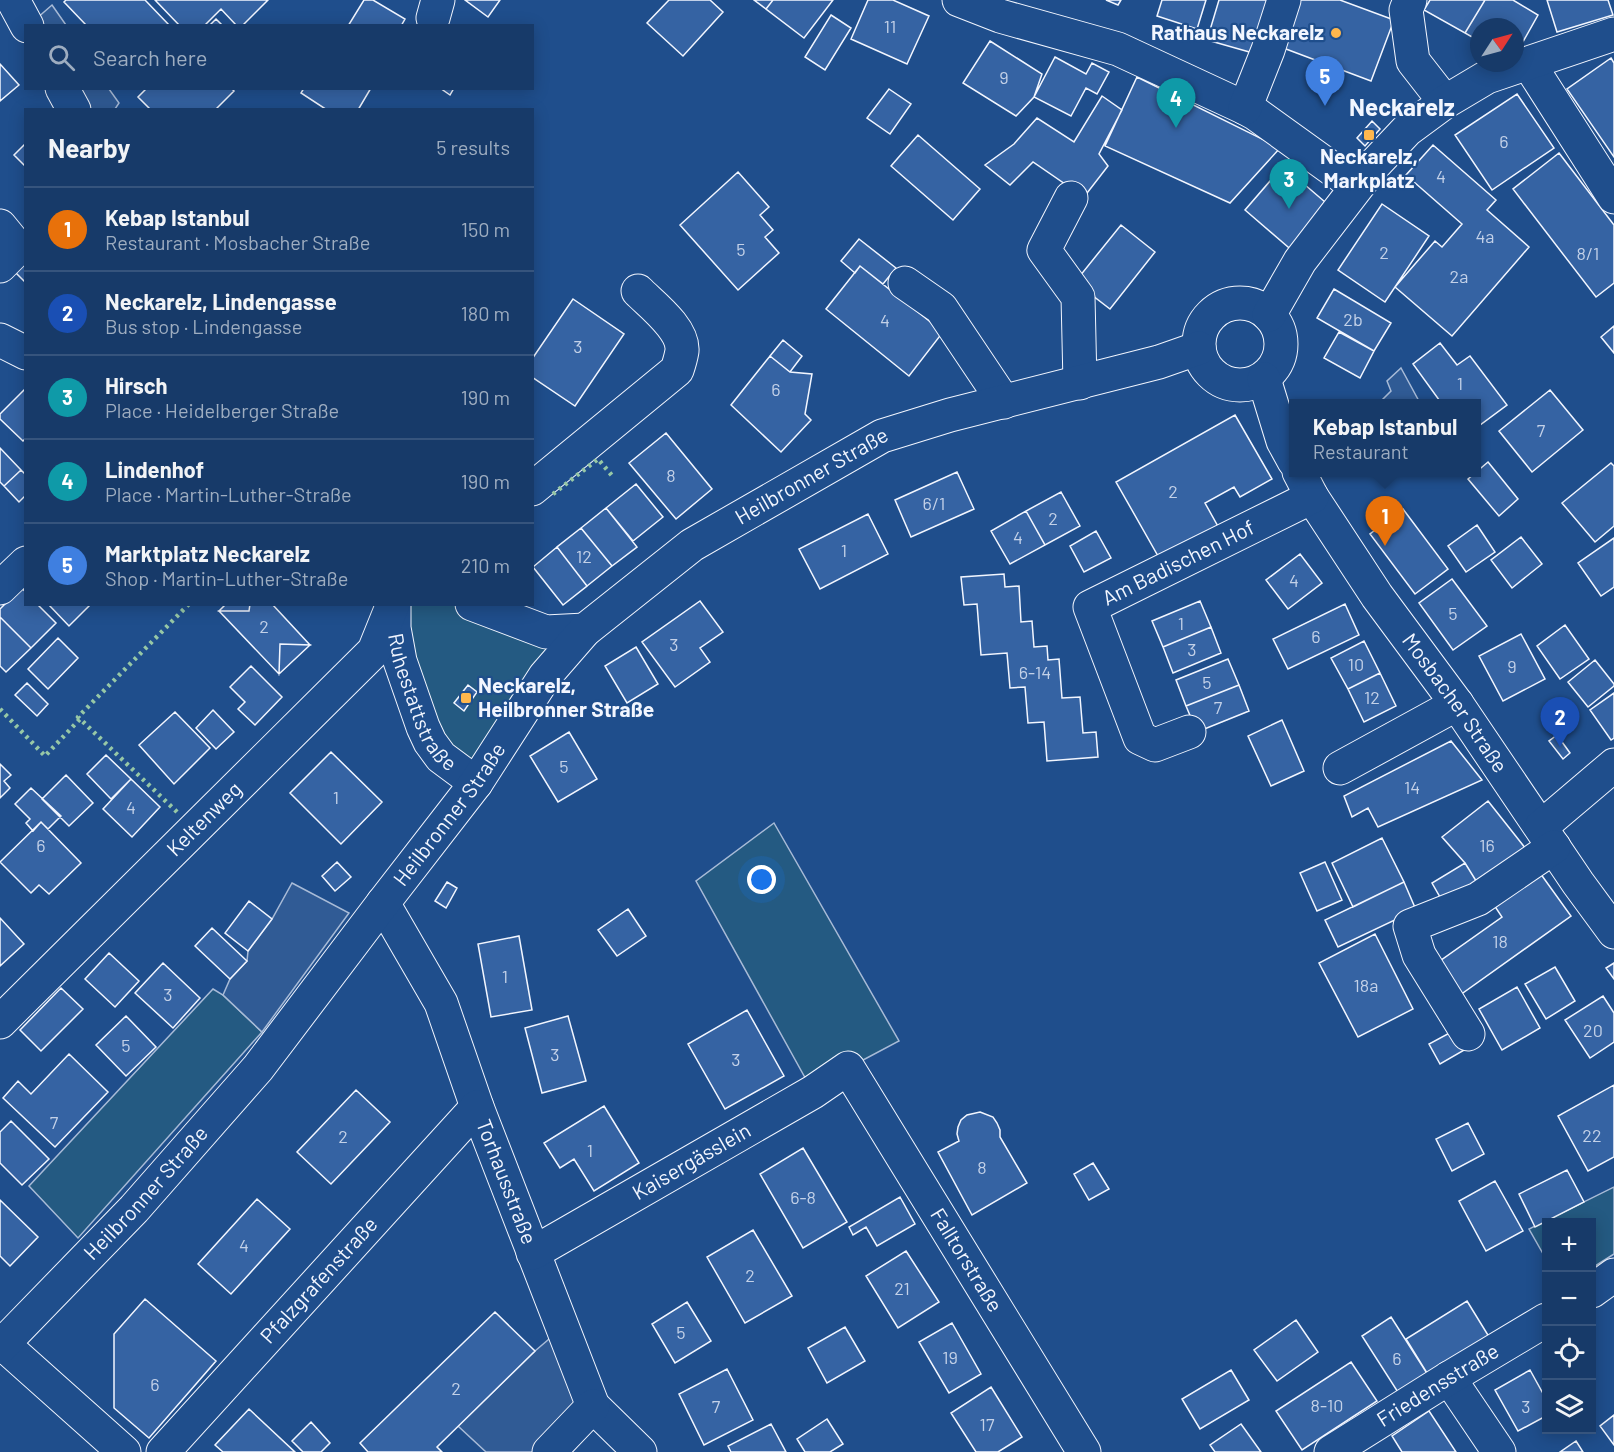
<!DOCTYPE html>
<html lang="en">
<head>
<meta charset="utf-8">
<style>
  body { margin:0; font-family:Barlow,sans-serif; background:#20416f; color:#f1f3f6 }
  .controls { position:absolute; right:18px; bottom:18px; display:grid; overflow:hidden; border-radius:0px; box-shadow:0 3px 15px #0003 }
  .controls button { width:54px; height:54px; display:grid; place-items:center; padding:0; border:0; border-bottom:2px solid #36547d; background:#173a69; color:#f1f3f6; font:30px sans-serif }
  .compass { position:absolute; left:1470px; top:18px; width:54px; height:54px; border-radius:50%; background:#173a69; box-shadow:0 3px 15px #0003; rotate:54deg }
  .you { position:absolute; left:762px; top:880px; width:21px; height:21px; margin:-15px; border:4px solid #fff; border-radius:50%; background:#1a73e8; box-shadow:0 0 0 9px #1a73e833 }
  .badge { display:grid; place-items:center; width:39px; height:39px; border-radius:50%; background:#d6ab8b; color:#fff; font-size:20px; font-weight:700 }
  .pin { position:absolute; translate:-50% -50px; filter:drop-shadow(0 2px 3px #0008) }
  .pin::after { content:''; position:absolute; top:32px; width:21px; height:18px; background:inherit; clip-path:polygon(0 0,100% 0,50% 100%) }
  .popup { position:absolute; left:1289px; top:399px; width:192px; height:78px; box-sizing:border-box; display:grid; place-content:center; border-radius:0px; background:#173a69; filter:drop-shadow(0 2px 4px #0005); font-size:20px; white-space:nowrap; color:#9eadc0 }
  .popup b { font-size:22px; color:#f1f3f6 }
  .popup::after { content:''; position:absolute; left:50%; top:100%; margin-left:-12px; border:12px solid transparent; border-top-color:#173a69 }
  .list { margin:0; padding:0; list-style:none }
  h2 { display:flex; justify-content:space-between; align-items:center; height:78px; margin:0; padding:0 24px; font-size:26px }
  h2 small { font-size:20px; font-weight:400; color:#9eadc0 }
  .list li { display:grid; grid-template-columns:39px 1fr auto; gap:18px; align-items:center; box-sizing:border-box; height:84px; padding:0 24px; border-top:2px solid #36547d }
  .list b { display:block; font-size:22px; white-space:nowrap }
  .list p { margin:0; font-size:20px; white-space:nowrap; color:#9eadc0 }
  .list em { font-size:20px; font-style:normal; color:#9eadc0 }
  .icon { flex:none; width:33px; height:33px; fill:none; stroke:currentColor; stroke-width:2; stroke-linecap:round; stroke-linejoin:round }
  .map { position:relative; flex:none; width:1614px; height:1452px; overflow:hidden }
  .search { position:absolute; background:#173a69; box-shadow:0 3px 15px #0003; left:24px; top:24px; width:510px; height:66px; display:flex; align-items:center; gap:15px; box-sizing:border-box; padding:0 21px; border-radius:0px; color:#9eadc0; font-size:22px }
  .panel { position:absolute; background:#173a69; box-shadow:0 3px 15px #0003; left:24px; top:108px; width:510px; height:498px; border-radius:0px }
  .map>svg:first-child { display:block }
  .green { fill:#245a82; stroke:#a8bbd7; stroke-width:1.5 }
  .parking { fill:#305b95; stroke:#a8bbd7; stroke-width:1.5 }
  .building { fill:#3563a3; stroke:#f2f6ff; stroke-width:1.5 }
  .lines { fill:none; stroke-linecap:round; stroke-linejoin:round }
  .minor-casing { stroke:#f2f6ff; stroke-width:35 }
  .minor { stroke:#1f4e8c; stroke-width:33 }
  .hedge { stroke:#97c8a6; stroke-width:4.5; stroke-dasharray:3 4.5; stroke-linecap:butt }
  .poi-dot { fill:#ffb74d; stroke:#1f4e8c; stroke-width:2 }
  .labels { text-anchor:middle; stroke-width:4.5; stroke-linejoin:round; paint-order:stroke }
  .number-label { font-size:18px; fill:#c3d1e8 }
  .poi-label { font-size:21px; font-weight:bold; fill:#f2f6ff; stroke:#1f4e8c; text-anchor:end }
  .street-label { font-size:21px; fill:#f2f6ff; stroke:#1f4e8c }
  .quarter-label { font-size:24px; font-weight:bold; fill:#f2f6ff; stroke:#1f4e8c }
</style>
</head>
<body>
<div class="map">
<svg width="1614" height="1452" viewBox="0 0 1614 1452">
  <rect width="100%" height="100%" fill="#1f4e8c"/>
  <path class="green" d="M393,605H472L585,630L476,783L441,757Z
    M774,823L899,1041L848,1068L813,1092L696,881Z
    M213,989L223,995L262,1032L78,1238L29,1186Z
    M1614,1187V1254L1592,1268V1222H1546V1259L1529,1229Z"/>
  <path class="parking" d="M52,5L66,25L28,26Z
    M62,89H109L119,103L115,109H74Z
    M1401,368L1420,403H1379L1391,391L1387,381Z
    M292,883L349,913L262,1032L223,995L230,979L247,961L248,951L272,919Z
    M562,1328L593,1406L549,1452H486L458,1426L535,1351Z"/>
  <path class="building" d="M66,0H145L170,26H87L64,2Z
    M155,0H268L242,26H237L221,9L204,26H180Z
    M364,0H373L405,19L401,26H348Z
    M465,0H500L488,17Z
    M669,0H710L723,12L683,56L647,23Z
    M754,0H773L766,9Z
    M773,0H833L804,38L766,9Z
    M868,0H893L929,16L907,64L851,39Z
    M1106,0H1121L1118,5Z
    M1162,0H1206L1197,29L1157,16Z
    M1219,0H1268L1253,53L1207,40Z
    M1295,0H1340L1394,20L1371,81L1278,46Z
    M1430,0H1485L1465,33L1424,10Z
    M1485,0H1513L1538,15L1515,56V27H1479V41L1465,33Z
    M1547,0H1608L1613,15L1557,32Z
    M831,15L851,28L825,70L805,57Z
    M216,19L223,26H209Z
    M990,41L1042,74L1034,97L1016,116L963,83Z
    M1055,57L1086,74L1092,63L1109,72L1097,94L1086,88L1071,116L1034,97Z
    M1611,58L1614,63V157L1567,89Z
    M0,64L19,85L0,101Z
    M1137,77L1280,148L1230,203L1105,146Z
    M147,88H231L234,91L215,110H151L138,97Z
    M304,88H371L358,110H327L301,93Z
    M440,88H454L450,95Z
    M889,89L911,104L890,134L867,118Z
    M1517,94L1554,148L1492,190L1455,135Z
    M1102,96L1122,110L1099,154L1108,166L1084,197L1033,162L1010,185L985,165L1014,144L1037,118L1074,142Z
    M1372,121L1380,129L1365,146L1357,138Z
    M918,135L980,189L953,220L891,166Z
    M26,143V167L14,155Z
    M1433,145L1496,200L1487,210L1529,247L1452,336L1395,287L1435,241L1442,247L1462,224L1406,175Z
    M1559,153L1614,225V283L1596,297L1513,189Z
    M1283,166L1332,208L1295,253L1245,210Z
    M738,172L769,207L760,215L773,230L765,237L779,253L738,290L680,225Z
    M1382,204L1429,236L1385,302L1338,270Z
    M1121,225L1155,252L1110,309L1075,282Z
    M859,239L896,268L883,284L860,266L855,273L841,261Z
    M26,251V283L9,266Z
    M860,266L943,332L909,376L826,309Z
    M1334,289L1391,323L1374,351L1317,318Z
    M573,299L624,334L575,406L532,377V359Z
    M1614,326V353L1601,337Z
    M1339,332L1374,351L1360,378L1324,358Z
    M783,340L802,356L790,372L770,356Z
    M1440,343L1457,365L1470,356L1507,405L1476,428V404H1442L1413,364Z
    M770,356L790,372L812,374L805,414L811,420L781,452L731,405Z
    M25,389L26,438L23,441L0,419V414Z
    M1550,390L1583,430L1532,472L1499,431Z
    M1235,415L1272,479L1240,497L1234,487L1205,503L1220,530L1162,563L1116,482Z
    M666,433L712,489L676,519L629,463Z
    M0,448L21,470L4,486L0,482Z
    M1488,462L1518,499L1499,516L1468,479Z
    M1611,463L1614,466V526L1595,542L1562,503Z
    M21,470L26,475V495L19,502L4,486Z
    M957,472L974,509L911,537L895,500Z
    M636,484L663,517L633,541L606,508Z
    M1061,492L1080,526L1045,545L1026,511Z
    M606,508L637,547L612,566L581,528Z
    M1403,509L1448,569L1415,594L1370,534Z
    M1026,511L1045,545L1010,564L991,531Z
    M868,514L888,554L820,589L799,549Z
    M1477,525L1495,552L1466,572L1448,546Z
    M581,528L612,566L587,586L557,547Z
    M1096,531L1111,558L1084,572L1070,546Z
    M1521,537L1542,564L1512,588L1491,560Z
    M1614,538V587L1601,596L1578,563Z
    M557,547L587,586L563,605L533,567Z
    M1300,554L1322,583L1288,609L1266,580Z
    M1004,574L1005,587L1019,586L1021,622L1032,621L1034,647L1047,646L1048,660L1059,659L1062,698L1080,697L1083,733L1096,732L1098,757L1047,761L1044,722L1028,723L1025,687L1010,688L1007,653L981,655L977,604L964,605L961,577Z
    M1452,579L1487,626L1453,650L1419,603Z
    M21,588L26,592V604H37L56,623L31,648L0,617V609Z
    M700,601L723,632L700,648L710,662L675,687L642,642Z
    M1200,601L1211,627L1163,647L1152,621Z
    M48,604H89L90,605L69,626Z
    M226,604H250L249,611H219Z
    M250,604H272L310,645L280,644L279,674L219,611H249Z
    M1345,604L1359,635L1288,669L1273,639Z
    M0,617L31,648L6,672L0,666Z
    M1565,625L1589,659L1560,679L1537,646Z
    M1211,627L1221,653L1173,673L1163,647Z
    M1521,634L1545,679L1503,701L1479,656Z
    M58,638L78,658L48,689L28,669Z
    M1364,641L1380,673L1348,689L1331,658Z
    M280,644L310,645L279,674Z
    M636,647L658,684L627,703L605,666Z
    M1228,659L1239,685L1186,706L1176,680Z
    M1595,660L1614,684V686L1588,707L1568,682Z
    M251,666L282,697L255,725L238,709L245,702L230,687Z
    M1380,673L1396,706L1364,722L1348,689Z
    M27,683L48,704L37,716L15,695Z
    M468,685L477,692L464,711L454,703Z
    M1239,685L1249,711L1197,732L1186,706Z
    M1614,693V738L1611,740L1590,710Z
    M213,710L234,732L216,749L196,728Z
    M175,712L210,748L174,784L139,745Z
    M1282,720L1304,771L1271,786L1248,736Z
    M569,732L597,779L558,802L530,756Z
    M1557,735L1570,753L1563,759L1549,741Z
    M1451,741L1482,780L1378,827L1368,808L1352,817L1344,796Z
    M331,752L382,802L341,844L290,793Z
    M106,755L131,779L111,799L87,774Z
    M0,764L11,775L4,781L10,788L0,798Z
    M66,775L93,803L69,826L42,799Z
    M131,779L160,807L132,837L103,809Z
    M31,788L61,816L48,829L41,822L33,831L26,823L30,819L15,804Z
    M1488,801L1530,854L1478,884L1465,863L1442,837Z
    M41,822L81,863L49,894L39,885L31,893L0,862Z
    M1382,838L1404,882L1353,907L1332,863Z
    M337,862L351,877L335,891L322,876Z
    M1325,862L1342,900L1317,911L1300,873Z
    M1465,863L1478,884L1444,904L1432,883Z
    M1535,866L1571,916L1453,1000L1430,968L1502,917L1490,899Z
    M447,882L457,888L446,908L435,901Z
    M1404,882L1416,910L1338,947L1325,920Z
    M249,901L272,919L248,951L225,933Z
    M628,909L646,936L617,956L598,930Z
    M0,918L24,944L0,966Z
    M212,928L247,961L230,979L195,946Z
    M1375,934L1413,1009L1358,1037L1319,963Z
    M519,936L532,1010L491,1017L478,944Z
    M109,953L139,981L115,1007L85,979Z
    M163,963L200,998L173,1028L135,993Z
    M1614,963V979L1606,968Z
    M1555,967L1575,1001L1546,1019L1525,984Z
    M1517,987L1540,1028L1502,1050L1479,1009Z
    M61,988L83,1009L41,1051L20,1030Z
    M1603,996L1614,1013V1042L1590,1058L1565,1020Z
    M747,1010L784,1076L725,1109L688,1044Z
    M126,1016L156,1047L126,1076L96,1045Z
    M568,1016L586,1081L542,1093L525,1028Z
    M1455,1030L1466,1049L1440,1064L1429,1044Z
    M69,1054L108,1092L55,1147L3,1098L18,1081L31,1094Z
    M1614,1085V1157L1588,1171L1558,1116Z
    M356,1090L390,1122L331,1184L297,1152Z
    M604,1106L639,1163L594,1191L574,1159L560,1168L544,1143Z
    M980,1112L993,1117L997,1123L1000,1130V1137L1027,1183L972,1215L938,1152L959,1141L957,1134L958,1127L961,1120L967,1115Z
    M11,1121L49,1159L22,1185L0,1163V1132Z
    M1468,1123L1484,1154L1452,1171L1436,1139Z
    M803,1148L847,1222L803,1248L760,1174Z
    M1093,1163L1109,1189L1089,1200L1074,1174Z
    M1567,1170L1584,1202L1535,1227L1519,1194Z
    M1495,1181L1523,1231L1486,1251L1459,1201Z
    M900,1197L915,1224L877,1246L866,1227L853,1235L849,1227Z
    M257,1199L290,1229L231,1294L198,1264Z
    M0,1200L38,1237L10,1266L0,1256Z
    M753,1230L792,1296L745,1323L707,1257Z
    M906,1251L939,1302L898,1328L866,1276Z
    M145,1299L216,1361L149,1438L114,1408V1334Z
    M1467,1301L1491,1340L1430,1378L1406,1339Z
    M687,1302L711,1341L675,1363L652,1324Z
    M495,1312L535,1351L437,1447L442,1452H368L360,1443Z
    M1391,1317L1430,1378L1401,1397L1362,1336Z
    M1296,1320L1318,1352L1277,1381L1254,1350Z
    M952,1323L981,1374L949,1393L919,1342Z
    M845,1327L865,1361L827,1383L808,1348Z
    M1351,1362L1377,1401L1302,1450L1276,1411Z
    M727,1369L753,1420L704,1445L679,1394Z
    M1231,1370L1249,1400L1200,1429L1182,1399Z
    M1530,1370L1546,1399V1416L1518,1431L1495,1390Z
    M991,1387L1022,1437L998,1452H976L951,1413Z
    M249,1409L295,1452H223L215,1445Z
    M1429,1411L1456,1452H1402L1392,1436Z
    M1614,1415V1445L1600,1426Z
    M827,1419L843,1444L830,1452H805L797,1439Z
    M311,1422L330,1443L321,1452H303L292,1441Z
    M771,1424L786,1452H731L728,1446Z
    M1241,1424L1261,1452H1215L1210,1445Z
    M1576,1441L1583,1452H1560Z"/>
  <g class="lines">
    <g class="minor-casing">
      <g id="minor">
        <path d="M13,0L27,26"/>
        <path d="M959,0L1000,16L1118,49L1245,108L1256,114L1356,186"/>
        <path d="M1410,0L1406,10L1413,61L1445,102"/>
        <path d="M433,18L438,0"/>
        <path d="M1529,64L1614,197"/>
        <path d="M62,88L74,110"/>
        <path d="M1245,108L1268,50L1284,0"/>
        <path d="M1071,198L1044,250L1078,297L1080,383"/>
        <path d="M0,226L18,248L0,266"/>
        <path d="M905,283L941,308L1004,402"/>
        <circle cx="1240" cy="344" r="41"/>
        <path d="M1269,315L1300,261L1373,166L1407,130L1445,102L1487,77L1614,34"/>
        <path d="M0,340L26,353"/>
        <path d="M1264,379L1283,441L1294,461"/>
        <path id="s1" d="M1299,472L1312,497L1377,596L1457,704L1578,883L1614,932"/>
        <path d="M532,489L677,370C679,364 681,357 682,351C684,329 652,305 638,291"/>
        <path d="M0,588L26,563"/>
        <path d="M472,604L546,632L585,630"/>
        <path id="s2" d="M394,606V628L400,661L423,727L430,742L441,757L476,783"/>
        <path id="s3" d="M1189,732L1155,745L1140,738L1090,607L1312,497"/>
        <path d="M1340,768L1457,704"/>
        <path d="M1541,827L1614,765"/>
        <path id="s4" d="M383,903L441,1003L477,1107L593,1406L640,1452"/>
        <path id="s5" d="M0,1022L374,651L393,604"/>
        <path d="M1468,1034L1419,955L1410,926L1478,899L1554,847"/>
        <path id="s6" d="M533,1253L813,1092L848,1068L1084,1452"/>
        <path d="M1592,1291L1614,1275"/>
        <path d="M3,1344L124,1452"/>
        <path id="s7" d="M0,1347L134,1209L258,1068L383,903L476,783L545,676L585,630L692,545L882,436L950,415L1159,362L1199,348"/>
        <path d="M1449,1378L1499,1452"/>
        <path id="s8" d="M163,1452L477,1107"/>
        <path d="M549,1452L593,1406"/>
        <path id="s9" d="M1331,1452L1449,1378L1546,1320"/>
      </g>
    </g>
    <use href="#minor" class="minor"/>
    <path class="hedge" d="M553,494L598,459L614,478
      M0,709L45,756L80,719
      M177,812L78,717L189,604"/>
  </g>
  <g class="poi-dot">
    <circle cx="1336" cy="33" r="6"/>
    <rect x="1363" y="129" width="12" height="12" rx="3"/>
    <rect x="460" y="692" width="12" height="12" rx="3"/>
  </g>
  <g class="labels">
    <g class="number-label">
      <text x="890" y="33">11</text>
      <text x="1004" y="84">9</text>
      <text x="1504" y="148">6</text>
      <text x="1441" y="183">4</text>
      <text x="1485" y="243">4a</text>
      <text x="741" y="256">5</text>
      <text x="1384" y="259">2</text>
      <text x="1588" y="260">8/1</text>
      <text x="1459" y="283">2a</text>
      <text x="1353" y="326">2b</text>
      <text x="885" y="327">4</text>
      <text x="578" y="353">3</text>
      <text x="1460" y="390">1</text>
      <text x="776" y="396">6</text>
      <text x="1541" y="437">7</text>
      <text x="671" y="482">8</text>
      <text x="1173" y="498">2</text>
      <text x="934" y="510">6/1</text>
      <text x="1053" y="525">2</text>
      <text x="1018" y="544">4</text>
      <text x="844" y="557">1</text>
      <text x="584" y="563">12</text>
      <text x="1294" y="587">4</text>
      <text x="1453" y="620">5</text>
      <text x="1181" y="630">1</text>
      <text x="264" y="633">2</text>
      <text x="1316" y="643">6</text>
      <text x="674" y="651">3</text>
      <text x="1192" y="656">3</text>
      <text x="1356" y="671">10</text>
      <text x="1512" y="673">9</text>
      <text x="1035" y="679">6-14</text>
      <text x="1207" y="689">5</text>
      <text x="1372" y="704">12</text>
      <text x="1218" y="714">7</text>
      <text x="564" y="773">5</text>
      <text x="1412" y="794">14</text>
      <text x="336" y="804">1</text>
      <text x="131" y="814">4</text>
      <text x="41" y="852">6</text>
      <text x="1487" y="852">16</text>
      <text x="1500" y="948">18</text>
      <text x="505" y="983">1</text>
      <text x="1366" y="992">18a</text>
      <text x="168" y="1001">3</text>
      <text x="1593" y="1037">20</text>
      <text x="126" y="1052">5</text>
      <text x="555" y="1061">3</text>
      <text x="736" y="1066">3</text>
      <text x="54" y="1129">7</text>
      <text x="1592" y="1142">22</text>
      <text x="343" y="1143">2</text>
      <text x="590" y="1157">1</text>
      <text x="982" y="1174">8</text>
      <text x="803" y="1204">6-8</text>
      <text x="244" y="1252">4</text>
      <text x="750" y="1282">2</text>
      <text x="902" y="1295">21</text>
      <text x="681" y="1339">5</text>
      <text x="950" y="1364">19</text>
      <text x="1397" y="1365">6</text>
      <text x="155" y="1391">6</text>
      <text x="456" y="1395">2</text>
      <text x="1327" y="1412">8-10</text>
      <text x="716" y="1413">7</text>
      <text x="1526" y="1413">3</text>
      <text x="987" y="1431">17</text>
    </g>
    <g class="poi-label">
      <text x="1324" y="40">Rathaus Neckarelz</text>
      <text x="1369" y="164" text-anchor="middle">Neckarelz,<tspan x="1369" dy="24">Markplatz</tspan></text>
      <text x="478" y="693" text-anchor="start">Neckarelz,<tspan x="478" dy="24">Heilbronner Straße</tspan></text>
    </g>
    <g class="street-label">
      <text dy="7" stroke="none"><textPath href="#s7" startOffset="1202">Heilbronner Straße</textPath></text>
      <text dy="7" stroke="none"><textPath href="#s3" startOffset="292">Am Badischen Hof</textPath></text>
      <text dy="7" stroke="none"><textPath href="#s2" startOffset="102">Ruhestattstraße</textPath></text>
      <text dy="7" stroke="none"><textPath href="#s1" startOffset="279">Mosbacher Straße</textPath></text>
      <text dy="7" stroke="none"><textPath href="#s7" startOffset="698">Heilbronner Straße</textPath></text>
      <text dy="7" stroke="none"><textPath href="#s5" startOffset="288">Keltenweg</textPath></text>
      <text dy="7" stroke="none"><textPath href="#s6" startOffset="183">Kaisergässlein</textPath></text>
      <text dy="7" stroke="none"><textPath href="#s4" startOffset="306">Torhausstraße</textPath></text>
      <text dy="7" stroke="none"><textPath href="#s7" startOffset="212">Heilbronner Straße</textPath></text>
      <text dy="7" stroke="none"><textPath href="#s6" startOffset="591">Falltorstraße</textPath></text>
      <text dy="7" stroke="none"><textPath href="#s8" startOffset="232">Pfalzgrafenstraße</textPath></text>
      <text dy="7" stroke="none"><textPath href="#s9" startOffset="126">Friedensstraße</textPath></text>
    </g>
    <g class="quarter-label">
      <text x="1402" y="116">Neckarelz</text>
    </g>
  </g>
</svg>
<div class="controls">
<button>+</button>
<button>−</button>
<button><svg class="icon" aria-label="locate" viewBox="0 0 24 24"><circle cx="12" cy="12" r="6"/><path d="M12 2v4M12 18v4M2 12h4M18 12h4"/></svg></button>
<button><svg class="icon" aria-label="layers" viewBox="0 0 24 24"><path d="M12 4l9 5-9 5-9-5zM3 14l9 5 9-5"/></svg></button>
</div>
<svg class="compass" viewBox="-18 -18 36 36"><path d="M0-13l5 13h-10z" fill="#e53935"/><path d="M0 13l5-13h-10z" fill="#9eadc0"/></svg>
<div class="you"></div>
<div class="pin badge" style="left:1385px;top:546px;background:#e8710a">1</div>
<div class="popup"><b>Kebap Istanbul</b>Restaurant</div>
<div class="pin badge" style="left:1560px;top:747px;background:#1a4fb4">2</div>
<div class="pin badge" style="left:1289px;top:209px;background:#0f9aa8">3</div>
<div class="pin badge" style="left:1176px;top:128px;background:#0f9aa8">4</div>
<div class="pin badge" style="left:1325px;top:106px;background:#3f7fe0">5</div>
<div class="search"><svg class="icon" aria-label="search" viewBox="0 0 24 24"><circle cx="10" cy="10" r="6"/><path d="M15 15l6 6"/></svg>Search here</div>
<section class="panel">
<h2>Nearby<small>5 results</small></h2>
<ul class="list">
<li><span class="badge" style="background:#e8710a">1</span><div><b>Kebap Istanbul</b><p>Restaurant · Mosbacher Straße</p></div><em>150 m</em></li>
<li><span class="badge" style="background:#1a4fb4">2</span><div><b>Neckarelz, Lindengasse</b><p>Bus stop · Lindengasse</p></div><em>180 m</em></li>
<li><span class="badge" style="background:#0f9aa8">3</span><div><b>Hirsch</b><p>Place · Heidelberger Straße</p></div><em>190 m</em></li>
<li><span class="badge" style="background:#0f9aa8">4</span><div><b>Lindenhof</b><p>Place · Martin-Luther-Straße</p></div><em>190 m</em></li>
<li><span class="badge" style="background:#3f7fe0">5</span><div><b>Marktplatz Neckarelz</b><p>Shop · Martin-Luther-Straße</p></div><em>210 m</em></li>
</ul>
</section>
</div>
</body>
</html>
